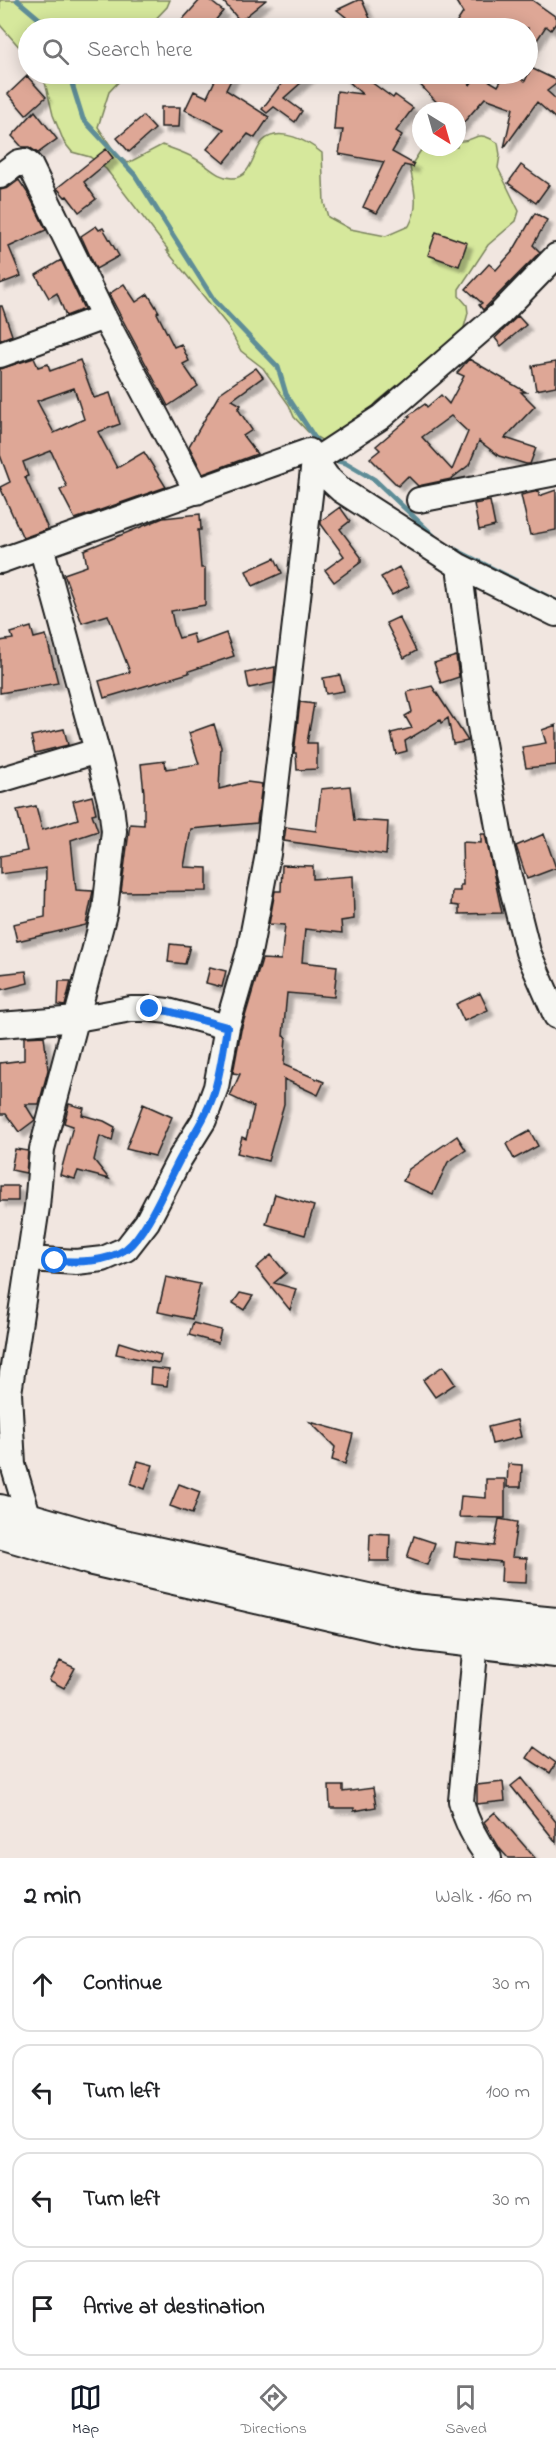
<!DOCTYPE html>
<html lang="en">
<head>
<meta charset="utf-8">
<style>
  body { margin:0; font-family:"Indie Flower",sans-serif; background:#f2f2f2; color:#202124 }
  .compass { position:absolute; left:412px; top:102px; width:54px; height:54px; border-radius:50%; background:#fff; box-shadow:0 3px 15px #0003; rotate:143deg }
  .stop { position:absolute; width:18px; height:18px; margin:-14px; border:4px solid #1a73e8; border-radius:50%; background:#fff }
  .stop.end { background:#1a73e8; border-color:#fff; box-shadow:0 2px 6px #0008 }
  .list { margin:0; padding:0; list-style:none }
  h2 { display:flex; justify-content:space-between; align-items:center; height:78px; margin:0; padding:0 24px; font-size:26px }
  h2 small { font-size:20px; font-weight:400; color:#757577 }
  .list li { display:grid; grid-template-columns:39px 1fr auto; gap:18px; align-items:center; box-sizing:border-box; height:96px; margin:0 12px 12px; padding:0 12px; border:2px solid #e0e0e0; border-radius:18px }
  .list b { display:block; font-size:22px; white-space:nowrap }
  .list em { font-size:20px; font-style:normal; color:#757577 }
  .icon { flex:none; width:33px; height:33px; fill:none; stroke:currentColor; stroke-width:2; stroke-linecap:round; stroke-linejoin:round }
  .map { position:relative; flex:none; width:556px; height:1858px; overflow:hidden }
  .search { position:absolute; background:#fff; box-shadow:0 3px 15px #0003; left:18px; right:18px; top:18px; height:66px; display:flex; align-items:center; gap:15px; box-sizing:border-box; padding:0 21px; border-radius:33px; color:#757577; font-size:22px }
  .sheet { height:510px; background:#fff }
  nav { display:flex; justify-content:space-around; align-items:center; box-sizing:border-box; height:84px; border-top:2px solid #e0e0e0; background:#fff; font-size:16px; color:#757577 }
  nav a { display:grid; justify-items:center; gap:3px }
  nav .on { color:#111827 }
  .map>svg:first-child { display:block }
  .green { fill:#d6e89c; stroke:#79825c; stroke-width:1.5 }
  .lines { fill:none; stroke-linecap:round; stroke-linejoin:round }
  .stream { stroke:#5e8d97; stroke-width:5 }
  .building { fill:#dea796; stroke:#1c1c1c; stroke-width:1.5; fill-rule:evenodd; filter:url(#shadow) }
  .minor-casing { stroke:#1c1c1c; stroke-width:28 }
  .major-casing { stroke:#1c1c1c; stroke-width:34 }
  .minor { stroke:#f6f6f2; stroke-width:24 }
  .major { stroke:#f6f6f2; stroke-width:30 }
  .route { stroke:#1a73e8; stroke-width:8 }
</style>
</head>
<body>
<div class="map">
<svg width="556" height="1858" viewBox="0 0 556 1858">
  <defs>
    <filter id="shadow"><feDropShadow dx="5.5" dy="5.5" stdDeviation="1.5" flood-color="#0004"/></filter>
  </defs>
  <rect width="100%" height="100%" fill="#f1e6e0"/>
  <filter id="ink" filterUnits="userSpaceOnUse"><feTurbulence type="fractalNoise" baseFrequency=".0167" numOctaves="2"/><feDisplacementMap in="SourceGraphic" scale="12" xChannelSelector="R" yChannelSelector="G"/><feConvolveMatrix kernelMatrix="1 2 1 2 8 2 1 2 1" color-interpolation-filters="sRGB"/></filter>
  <g filter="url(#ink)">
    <path class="green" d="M0,0H170L167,7L147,28H28V57L0,25Z
      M43,74H126L109,92L98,127L118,157L128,163L162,145C173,149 186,153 196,159C209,166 217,178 232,178C252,178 253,151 263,141C279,125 309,142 322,153L324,203L328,217L350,229L386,236L409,226C420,206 414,189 410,167L423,147H457V141C476,144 473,127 498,143L500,155L498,168L519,211L516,221L488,245L459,289V296L467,305L468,313L463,331L377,402L360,422L323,441L308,432L294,417L289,405L263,368L241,351L227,325L167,251H169L106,169L90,157L72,152L64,142L53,115Z"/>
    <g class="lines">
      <path class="stream" d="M17,0L50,28
        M69,74L83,119L135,175L214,300L278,367L286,394L322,449
        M329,459L346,463L375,480L435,537
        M450,547L556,601"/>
    </g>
    <path class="building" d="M200,0H209L223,11L209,28H175Z
      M222,0H266L240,21Z
      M358,0H362L371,21L366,28H360L337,10Z
      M455,0H532L556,17V23L551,30L546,26L528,54V28H453L463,13Z
      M531,68L556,80V84L547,91L556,99V119L537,102L504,148L513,108L485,98L457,130V111H445L410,74H458L470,85L478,74L498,86L505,74H511L525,81Z
      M218,74H234L226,90L269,117L255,138L248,134L224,163L207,149L224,129L185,110L194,91L207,97Z
      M289,74H311L284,98L302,111L295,122L274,107L267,113L262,109Z
      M341,74H360L393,98L395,95L413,108L396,131L402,135L392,152L414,164L413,167L404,165L377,213L363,207L384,162L339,154L343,130H334L337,91L362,94Z
      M27,76L46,97L26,115L8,94Z
      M161,107H180L179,127H161Z
      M35,111L57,139L38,153L29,147H22L12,136Z
      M143,116L155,129L129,152L117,138Z
      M106,149L113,158L84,182L96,199L79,212L67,196L65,197L57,188Z
      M521,165L549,185L536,203L508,183Z
      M19,180L29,195L46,230L9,247L21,276L0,284V190L8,188Z
      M535,213L547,220L533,245L540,252L483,310L479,305L482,303L466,289L489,264L496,270L513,251Z
      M96,226L99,230L103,228L119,256L96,269L81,236Z
      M436,232L467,243L459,266L428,255Z
      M61,260L84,309L66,316L57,293L49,298L36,275Z
      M124,284L136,302L148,294L159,312L157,313L174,347L181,344L189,361L183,364L198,386L168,406L109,294Z
      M0,306H2L12,335L0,340Z
      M518,316L526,325L501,346L495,338Z
      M34,358L38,367L48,364L50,371L80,360L94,398L110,393L120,424L98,432L117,468L144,452L166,487L75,519L60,490L67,487L51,451L23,462L28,476L25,477L48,529L23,538L0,487L10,482L0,455V369ZM74,388L84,419L54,433L37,401Z
      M469,359L526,392H521L535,406L505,438L536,448L530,464H526L499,456L479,441L469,465L451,479L418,486L408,476L398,486L370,458L380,450L376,446L410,417L408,416L425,404L427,407L441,395L449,404L464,376L457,373ZM451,416L468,432L452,470L422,437Z
      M556,362V386L536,390L532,366Z
      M256,368L263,377L232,400L241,405L238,409L252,430L243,436L257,454L203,474L189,446L220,393Z
      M556,490V530L530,535L521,495L539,491V496Z
      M490,501L495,526L479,530L474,504Z
      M340,507L350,521L340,529L361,557V562L334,582L325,570L344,556L321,524V521Z
      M200,514L201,530H198L201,568H205V605L171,611L174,625L179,638L193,634L196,644L226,633L234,656L189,671V673L104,698L99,681L130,672L108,615L82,623L64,574L87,566L84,550L163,518Z
      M275,558L282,573L253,586L246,571Z
      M399,567L409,586L392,595L381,577Z
      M399,617L416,651L404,658L386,623Z
      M31,627L34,638L46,635L58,683L0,693V641L13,639L11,633Z
      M456,656L459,677L441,683L434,663Z
      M275,667L274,683L249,688L246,673Z
      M340,675L344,691L326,694L323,678Z
      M432,686L468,741L453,744L448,718L441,723L440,720L405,741L407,751L396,754L391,733L412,728L405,716L412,712L407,692Z
      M300,702L314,704L307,743H317V769L297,770L296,753H294Z
      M214,724L221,747L219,789L247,782L262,784L257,823L191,829L184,867L207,868V891L121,892L130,824L144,825V793L141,764L165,761L166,769L199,764L189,733Z
      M556,725V765L526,768L522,747L546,743L542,730Z
      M64,729L68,745L35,753L31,736Z
      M350,786L354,820L388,822L386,855L284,841L286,827L316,831L321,789Z
      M92,796L96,813L92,814L98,831L71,840L76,890L93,891L86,925L17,941L13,924L45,917L46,868L0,874V856L27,851L17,810L36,806L42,830L78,819L73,801Z
      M481,834H485L502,913L459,914V906L451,905L452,891H460V885H463L462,842L481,843Z
      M544,834L556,868L527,879L516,846Z
      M282,865L313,866V879L353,876L354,919L341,921L342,933L305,929L302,962L337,966L334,997L287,993L283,1036L286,1037L284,1065L324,1082L318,1095L284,1079V1104L268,1161L237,1153L242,1137L246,1139L254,1107L230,1096L240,1074L233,1073L241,1030L262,959L281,960L285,925L269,924L275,891H281Z
      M170,944L190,946L185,964L168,962Z
      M210,967L226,971L222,987L206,983Z
      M26,971L28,983L0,990V974Z
      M59,981H71L65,1006L58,1005Z
      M480,993L488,1010L464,1021L456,1004Z
      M44,1036L48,1070L39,1104H25L35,1120L19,1132L6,1114H0V1063L24,1060V1037Z
      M69,1104L84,1108L82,1115L104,1121L115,1127L112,1141L100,1136L94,1160L109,1179L78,1171L75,1179L60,1175L73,1126L64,1123Z
      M143,1104L172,1117L155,1156L126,1149Z
      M530,1131L538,1146L514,1159L506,1144Z
      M457,1136L466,1150L448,1162L433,1194L403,1181L409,1169Z
      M15,1149L28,1151L26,1173L11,1170Z
      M0,1186H18V1201H0Z
      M275,1194L314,1206L305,1235L266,1224Z
      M271,1255L286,1273L274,1283L296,1289L290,1310L256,1268Z
      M166,1277L200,1284L192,1319L158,1312Z
      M240,1293L253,1296L244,1310L233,1303Z
      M193,1323L221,1330L218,1343L189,1335Z
      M119,1342L161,1355L159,1363L116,1354Z
      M443,1366L455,1384L435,1397L423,1380Z
      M151,1368L169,1370L167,1386L150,1384Z
      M517,1420L521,1437L492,1444L488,1427Z
      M310,1422L353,1434L345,1464L332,1460L335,1447Z
      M138,1461L153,1465L145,1489L131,1484Z
      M508,1464L522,1465L521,1487H507Z
      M486,1479H505V1518L459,1517L461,1496L486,1498Z
      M179,1484L200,1492L192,1514L170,1506Z
      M499,1519L517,1522L512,1557L527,1558L526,1583L501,1582L502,1562L454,1557L456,1542L494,1546Z
      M370,1533L390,1534L389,1561H369Z
      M414,1536L435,1543L427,1565L407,1558Z
      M60,1661L75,1668L64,1688L49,1680Z
      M534,1747L556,1763L550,1773L527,1758Z
      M521,1778L556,1822V1842L511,1786Z
      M503,1782L505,1801L477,1804V1785Z
      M329,1786H343V1792L373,1788L376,1807L354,1811V1808H330Z
      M495,1812L535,1858H508L500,1849L484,1822Z"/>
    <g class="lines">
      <g class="minor-casing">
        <path id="minor" d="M0,176L19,162L25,161L30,165L104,317L197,492
          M0,355L104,317
          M419,500L556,473
          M0,561L309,451L327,477L341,490L459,566L556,614
          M459,566L479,721L502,849L528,952L556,1016
          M0,780L97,751
          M0,1025L77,1019L131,1009H150L168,1011L227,1027
          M29,1259L76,1262L103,1259L126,1249L147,1222L179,1160L204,1120L216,1087L227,1027L250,948L268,854L314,461L381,417L500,314L556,256
          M29,1518L13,1465L9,1393L37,1207L42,1149L105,910L114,831L111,805L97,751L41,546
          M476,1642L461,1801C466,1822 476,1841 489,1858"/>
      </g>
      <g class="major-casing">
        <path id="major" d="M0,1510L115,1543L413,1609L556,1623
          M0,1533L92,1560L416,1635L556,1652"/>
      </g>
      <use href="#minor" class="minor"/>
      <use href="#major" class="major"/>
    </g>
  </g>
  <g class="lines" filter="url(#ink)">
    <path class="route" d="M55,1261C78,1262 106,1263 126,1249C146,1234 167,1183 180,1159C193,1135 209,1113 216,1086C221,1067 224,1047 227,1027L168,1011L150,1009"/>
  </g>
</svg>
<svg class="compass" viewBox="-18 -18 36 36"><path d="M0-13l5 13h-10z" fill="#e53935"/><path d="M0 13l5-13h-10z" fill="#757577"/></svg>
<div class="stop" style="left:55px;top:1261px"></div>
<div class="stop end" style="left:150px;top:1009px"></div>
<div class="search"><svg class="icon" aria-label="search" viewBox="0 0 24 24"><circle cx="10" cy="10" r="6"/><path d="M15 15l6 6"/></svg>Search here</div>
</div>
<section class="sheet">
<h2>2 min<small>Walk · 160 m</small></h2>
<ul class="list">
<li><svg class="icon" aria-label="ahead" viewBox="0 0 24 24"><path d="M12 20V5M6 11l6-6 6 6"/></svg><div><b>Continue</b></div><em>30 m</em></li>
<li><svg class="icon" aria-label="left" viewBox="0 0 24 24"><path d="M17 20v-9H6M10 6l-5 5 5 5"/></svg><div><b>Turn left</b></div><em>100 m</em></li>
<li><svg class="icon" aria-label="left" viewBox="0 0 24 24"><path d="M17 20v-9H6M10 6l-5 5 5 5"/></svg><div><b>Turn left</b></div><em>30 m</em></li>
<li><svg class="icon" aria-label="arrive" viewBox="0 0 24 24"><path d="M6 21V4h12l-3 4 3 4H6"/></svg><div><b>Arrive at destination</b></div></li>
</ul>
</section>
<nav>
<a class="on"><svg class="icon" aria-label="map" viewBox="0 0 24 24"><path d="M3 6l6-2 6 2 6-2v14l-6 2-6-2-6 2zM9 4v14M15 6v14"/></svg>Map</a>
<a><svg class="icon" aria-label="directions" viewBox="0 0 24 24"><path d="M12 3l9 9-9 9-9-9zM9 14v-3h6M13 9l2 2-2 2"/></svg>Directions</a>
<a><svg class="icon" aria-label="saved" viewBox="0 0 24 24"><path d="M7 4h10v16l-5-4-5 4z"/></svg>Saved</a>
</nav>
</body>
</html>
